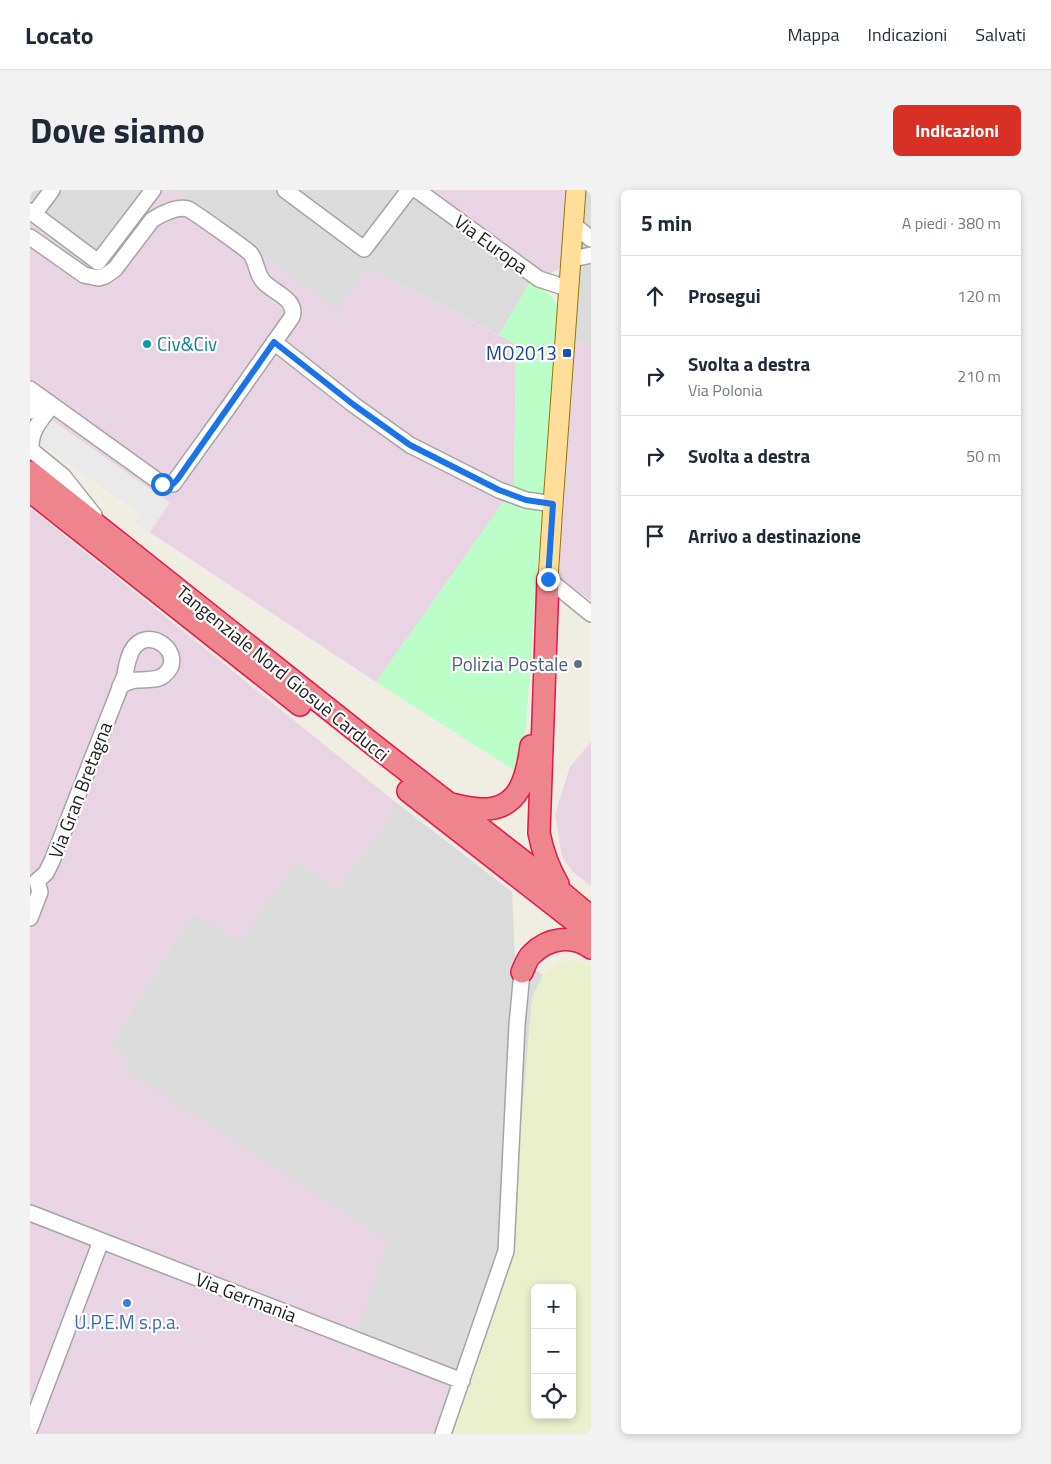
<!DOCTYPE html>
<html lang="it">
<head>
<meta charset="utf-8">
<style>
  body { margin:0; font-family:"Titillium Web",sans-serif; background:#f2f2f3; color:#1f2937 }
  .controls { position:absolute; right:15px; bottom:15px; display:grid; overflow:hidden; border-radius:8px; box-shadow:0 2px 8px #0003 }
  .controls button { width:45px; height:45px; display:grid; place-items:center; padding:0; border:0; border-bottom:1px solid #e0e1e3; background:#fff; color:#1f2937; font:25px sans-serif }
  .stop { position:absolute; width:15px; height:15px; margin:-11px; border:4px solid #1a73e8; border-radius:50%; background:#fff }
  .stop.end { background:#1a73e8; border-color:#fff; box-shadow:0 1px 5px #0008 }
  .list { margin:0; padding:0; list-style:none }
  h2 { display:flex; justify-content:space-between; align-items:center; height:65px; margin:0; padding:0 20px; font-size:21px }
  h2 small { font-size:16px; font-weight:400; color:#747a83 }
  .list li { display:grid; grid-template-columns:32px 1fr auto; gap:15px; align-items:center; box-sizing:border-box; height:80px; padding:0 20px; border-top:1px solid #e0e1e3 }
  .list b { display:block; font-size:19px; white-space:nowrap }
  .list p { margin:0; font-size:16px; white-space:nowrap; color:#747a83 }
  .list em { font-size:16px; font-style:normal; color:#747a83 }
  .icon { flex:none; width:28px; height:28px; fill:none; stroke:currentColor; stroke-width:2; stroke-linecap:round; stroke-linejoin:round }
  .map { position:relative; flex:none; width:561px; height:1244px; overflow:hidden; border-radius:8px }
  header { display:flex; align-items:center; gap:30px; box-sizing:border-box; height:70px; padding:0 25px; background:#fff; border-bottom:1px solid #e0e1e3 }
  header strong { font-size:24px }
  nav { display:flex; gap:28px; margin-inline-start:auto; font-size:18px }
  .intro { display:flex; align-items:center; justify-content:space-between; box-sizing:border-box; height:120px; padding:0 30px }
  h1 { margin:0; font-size:35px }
  .button { padding:12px 22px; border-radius:8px; background:#d93025; color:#fff; font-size:18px; font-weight:700 }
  main { display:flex; gap:30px; padding:0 30px }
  aside { flex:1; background:#fff; border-radius:8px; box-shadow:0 2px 8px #0003 }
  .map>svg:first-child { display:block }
  .residential { fill:#dcdbdb }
  .industrial { fill:#e9d4e3 }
  .farmland { fill:#eaf0cc; fill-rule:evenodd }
  .park { fill:#bcfec8 }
  .parking { fill:#eaeaea }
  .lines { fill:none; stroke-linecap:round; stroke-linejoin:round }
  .minor-casing { stroke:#a5a5a5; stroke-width:18 }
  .major-casing { stroke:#987600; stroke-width:21 }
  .highway-casing { stroke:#e81647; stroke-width:24 }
  .minor { stroke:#fff; stroke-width:15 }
  .major { stroke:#ffde99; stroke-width:19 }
  .highway { stroke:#ee848c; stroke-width:21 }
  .route { stroke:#1a73e8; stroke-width:6 }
  .culture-dot { fill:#0f9aa8; stroke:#fff; stroke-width:2 }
  .transit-dot { fill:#1a4fb4; stroke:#fff; stroke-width:2 }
  .service-dot { fill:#5c6f8a; stroke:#fff; stroke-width:2 }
  .shop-dot { fill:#3f7fe0; stroke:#fff; stroke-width:2 }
  .labels { text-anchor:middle; stroke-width:4.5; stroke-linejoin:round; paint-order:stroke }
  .street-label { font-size:19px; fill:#1e1e1e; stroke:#fff }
  .culture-label { font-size:19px; fill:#0d838f; stroke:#fff; text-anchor:start }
  .transit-label { font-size:19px; fill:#164399; stroke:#fff; text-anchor:end }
  .service-label { font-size:19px; fill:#4e5e75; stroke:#fff; text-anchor:end }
  .shop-label { font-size:19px; fill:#366cbe; stroke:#fff }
</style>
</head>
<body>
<header>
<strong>Locato</strong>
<nav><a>Mappa</a><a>Indicazioni</a><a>Salvati</a></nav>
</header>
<div class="intro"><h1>Dove siamo</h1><a class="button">Indicazioni</a></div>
<main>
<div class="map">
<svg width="561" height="1244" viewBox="0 0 561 1244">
  <rect width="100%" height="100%" fill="#f0ede3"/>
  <path class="residential" d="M0,0H132L68,81L0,33Z
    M143,0H397L507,81L469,145L338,79L307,122Z
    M556,0H561V158L543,148Z
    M368,614L482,702L485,767L513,785L502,809L480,1067L441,1182L327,1141L93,879L98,871L78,857L163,722L209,751L266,671L308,697Z"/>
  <path class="industrial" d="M132,0H143L307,121L338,79L486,154L484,297L346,492L106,333L112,324L7,251L17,236L0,224V33L68,81Z
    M397,0H541L531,76L526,81L517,84L507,81Z
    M543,148L561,158V411L527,386Z
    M0,318L368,614L308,697L266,671L209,752L163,722L78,857L98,871L94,880L358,1051L327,1141L430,1178L407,1244H0Z
    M561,552V696L543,682L532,667L525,624L540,577Z"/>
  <path class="farmland" d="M546,770L561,776V1244H418L480,1067L502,808L513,785L528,773ZM505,1098H542V1225H505Z"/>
  <path class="park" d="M500,92C514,101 527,105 529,123L511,332L494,562L490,584L346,492L484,297L486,154L469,145Z"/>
  <path class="parking" d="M22,230L140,313L120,342L106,333L112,324L7,251Z"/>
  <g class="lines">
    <g class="minor-casing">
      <path id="minor" d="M255,0L334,59L379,0
        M387,0L509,89L540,99
        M0,21L68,72L123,0
        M4,24L22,0
        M543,34L561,49
        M0,47L54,85L68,88L75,86L85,79L122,30C131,24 147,16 158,19C163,21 216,59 220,63C227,71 226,83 233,91C242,102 268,109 262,127L200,215L143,294H132L0,199
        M542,69L561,65
        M244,152L324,215L380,255L469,300L496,310L523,314
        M0,221L11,207
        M0,259L33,286L64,325
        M1,260C0,240 11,230 22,215
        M518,389L561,424
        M7,691L16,683L22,671L95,485C96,477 98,469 101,462C117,431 159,465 134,485C127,491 117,489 108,490C101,490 96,493 90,496
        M0,728L10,702L7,691
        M0,1023L432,1191
        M0,1238L71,1051
        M413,1244L476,1061L487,835L492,782"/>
    </g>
    <g class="major-casing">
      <path id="major" d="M518,389L523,314L546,0"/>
    </g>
    <g class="highway-casing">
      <path id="highway" d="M0,282L345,556L507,682L561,727
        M0,301L270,515
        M518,389L509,643C513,663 518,677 528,694
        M378,601L561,744
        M421,614C431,616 442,619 452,619C490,620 497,586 501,556
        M492,782C495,776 497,768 502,764C518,748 543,744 561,758"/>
    </g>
    <use href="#minor" class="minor"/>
    <use href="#major" class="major"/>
    <use href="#highway" class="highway"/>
  </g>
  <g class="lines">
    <path class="route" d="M132,294H143L147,290L244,152L324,215L380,255L469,300L496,310L523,314L518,389"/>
  </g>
  <circle class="culture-dot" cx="117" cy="154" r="5"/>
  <rect class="transit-dot" x="532" y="158" width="10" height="10" rx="2.5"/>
  <circle class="service-dot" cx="548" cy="474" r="5"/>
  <circle class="shop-dot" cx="97" cy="1113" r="5"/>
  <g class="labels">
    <g class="street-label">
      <text transform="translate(461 54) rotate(36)" y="7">Via Europa</text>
      <text transform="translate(253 483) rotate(39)" y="7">Tangenziale Nord Giosuè Carducci</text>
      <text transform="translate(50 600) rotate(-69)" y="7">Via Gran Bretagna</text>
      <text transform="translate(216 1107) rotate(21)" y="7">Via Germania</text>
    </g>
    <g class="culture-label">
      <text x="127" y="161">Civ&amp;Civ</text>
    </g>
    <g class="transit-label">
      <text x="527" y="170">MO2013</text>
    </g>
    <g class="service-label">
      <text x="538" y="481">Polizia Postale</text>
    </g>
    <g class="shop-label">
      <text x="97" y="1139">U.P.E.M s.p.a.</text>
    </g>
  </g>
</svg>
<div class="controls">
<button>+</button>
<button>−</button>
<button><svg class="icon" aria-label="locate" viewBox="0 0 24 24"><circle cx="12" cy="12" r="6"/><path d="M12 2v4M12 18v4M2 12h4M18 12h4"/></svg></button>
</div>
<div class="stop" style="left:132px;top:294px"></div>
<div class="stop end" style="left:518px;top:389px"></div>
</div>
<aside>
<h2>5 min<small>A piedi · 380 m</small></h2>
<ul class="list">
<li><svg class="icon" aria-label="ahead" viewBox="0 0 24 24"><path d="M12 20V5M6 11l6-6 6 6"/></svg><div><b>Prosegui</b></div><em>120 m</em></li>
<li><svg class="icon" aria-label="right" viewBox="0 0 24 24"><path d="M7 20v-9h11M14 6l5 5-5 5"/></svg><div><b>Svolta a destra</b><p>Via Polonia</p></div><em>210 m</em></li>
<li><svg class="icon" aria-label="right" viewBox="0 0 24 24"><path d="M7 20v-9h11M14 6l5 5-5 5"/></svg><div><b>Svolta a destra</b></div><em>50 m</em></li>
<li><svg class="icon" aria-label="arrive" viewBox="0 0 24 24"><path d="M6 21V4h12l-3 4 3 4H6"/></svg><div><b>Arrivo a destinazione</b></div></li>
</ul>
</aside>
</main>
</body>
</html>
